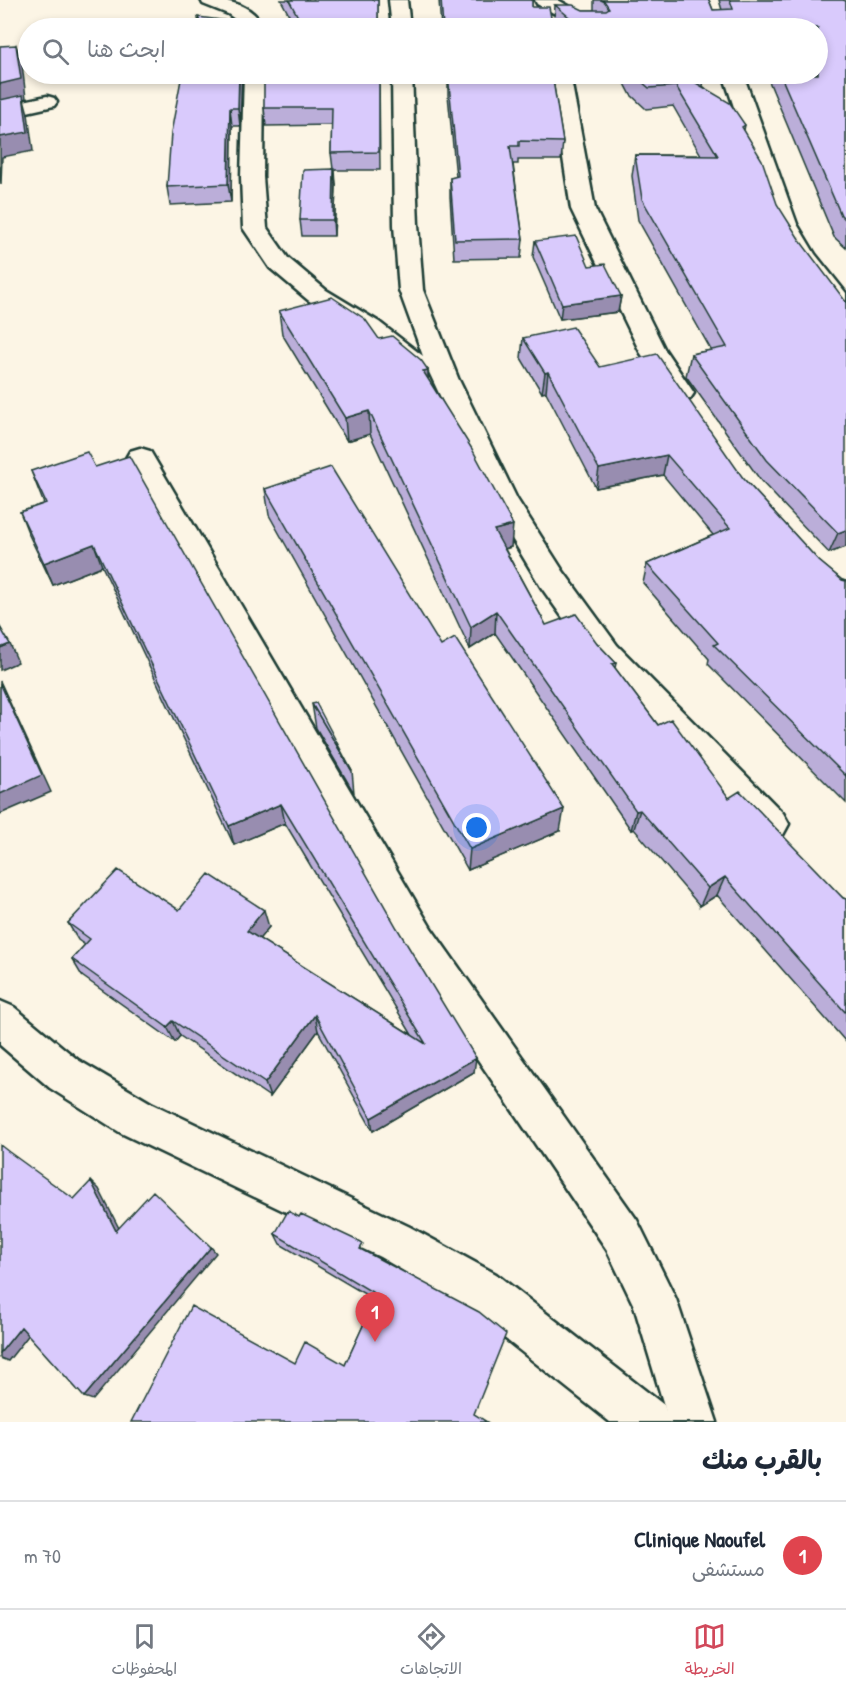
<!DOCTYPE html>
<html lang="ar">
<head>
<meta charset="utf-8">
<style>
  body { margin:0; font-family:"Patrick Hand","Playpen Sans Arabic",sans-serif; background:#f2f2f3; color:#1f2937; direction:rtl }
  .you { position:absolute; left:477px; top:828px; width:21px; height:21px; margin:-15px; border:4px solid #fff; border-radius:50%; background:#1a73e8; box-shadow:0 0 0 9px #1a73e833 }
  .badge { display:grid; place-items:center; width:39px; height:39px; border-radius:50%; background:#d1495b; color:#fff; font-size:20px; font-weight:700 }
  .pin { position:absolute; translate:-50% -50px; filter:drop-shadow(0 2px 3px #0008) }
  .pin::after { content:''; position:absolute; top:32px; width:21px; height:18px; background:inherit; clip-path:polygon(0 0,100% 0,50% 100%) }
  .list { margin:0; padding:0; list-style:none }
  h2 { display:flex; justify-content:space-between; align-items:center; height:78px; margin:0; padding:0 24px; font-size:26px }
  h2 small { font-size:20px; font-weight:400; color:#747a83 }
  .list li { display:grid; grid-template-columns:39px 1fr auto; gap:18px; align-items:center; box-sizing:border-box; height:108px; padding:0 24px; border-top:2px solid #e0e1e3 }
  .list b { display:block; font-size:22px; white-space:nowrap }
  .list p { margin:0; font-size:20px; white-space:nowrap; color:#747a83 }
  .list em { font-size:20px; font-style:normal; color:#747a83 }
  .icon { flex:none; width:33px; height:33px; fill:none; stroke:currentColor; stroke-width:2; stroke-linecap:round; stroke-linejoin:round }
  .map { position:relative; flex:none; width:846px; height:1422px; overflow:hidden; direction:ltr }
  .search { position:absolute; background:#fff; box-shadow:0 3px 9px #0003; left:18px; right:18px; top:18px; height:66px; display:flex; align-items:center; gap:15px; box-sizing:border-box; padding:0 21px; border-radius:33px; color:#747a83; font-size:22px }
  .sheet { height:186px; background:#fff }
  nav { display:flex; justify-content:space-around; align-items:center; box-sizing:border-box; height:84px; border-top:2px solid #e0e1e3; background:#fff; font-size:16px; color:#747a83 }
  nav a { display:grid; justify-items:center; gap:3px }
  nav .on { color:#d1495b }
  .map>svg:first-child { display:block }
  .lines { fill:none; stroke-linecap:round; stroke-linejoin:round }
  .street-casing { stroke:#1f3d34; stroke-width:5 }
  .street { fill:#fcf5e5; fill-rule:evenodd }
  .wall { fill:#bbaed9; stroke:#1f3d34; stroke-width:1.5 }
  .shaded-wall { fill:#988db0; stroke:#1f3d34; stroke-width:1.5 }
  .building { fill:#d9cafc; stroke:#1f3d34; stroke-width:1.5 }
</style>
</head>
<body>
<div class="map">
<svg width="846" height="1422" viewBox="0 0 846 1422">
  <rect width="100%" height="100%" fill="#fcf5e5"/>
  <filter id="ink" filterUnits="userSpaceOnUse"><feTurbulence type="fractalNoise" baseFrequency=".0167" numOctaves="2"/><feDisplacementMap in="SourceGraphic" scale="12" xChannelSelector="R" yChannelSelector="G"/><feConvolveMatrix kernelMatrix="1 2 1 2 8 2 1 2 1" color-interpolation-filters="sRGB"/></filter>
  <g filter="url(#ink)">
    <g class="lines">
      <g class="street-casing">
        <path id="street" d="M201,0C223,0 246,1 260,21L257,25H243L228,14L203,4Z
          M389,0H407L410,28H392Z
          M535,0H558L601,24L604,28H581L537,4Z
          M244,74H264L263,177L267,228L288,258L326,290L379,322L423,356L399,290L394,225L392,74H412L418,225L423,290L458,378L517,499L563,571L617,645L783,813L789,824L783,835L771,839L759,835L595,663L541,587L490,502L429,372L420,374L411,372L361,334L308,300L270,268L243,228L241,177Z
          M550,74H570L595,209L665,350L694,393L690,399L681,402L672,399L640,352L571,209Z
          M723,74H743L797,224L815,254L846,293V318L837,316L797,262L773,224Z
          M47,96L54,98L57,102L54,106L0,118V106Z
          M140,448L150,451L431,928L637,1220L676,1299L717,1422H610L464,1306L380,1257L121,1133L50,1088L0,1045V1001L14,1007L78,1060L151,1103L410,1227L496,1274L664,1405L666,1412L634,1306L607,1250L405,952L126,458L130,451Z"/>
      </g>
      <use href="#street" class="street"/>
    </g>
    <path class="wall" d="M281,0H378V28H296Z
      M439,0H532V7L553,28H441Z
      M594,0H709L713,10H722L719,0H843L846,1V248L834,237L766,74H818V28H557L554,25L555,5L583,10H594Z
      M198,17L203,28H199Z
      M182,74H242L240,126H232L231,202L170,205L167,187Z
      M379,74L380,170H335L336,185L334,236H302L300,220L333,169L331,153L332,125L266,126L264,108Z
      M446,74H552L563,142L561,160H518V164H513L523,239L521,258L454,259L450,197V178L456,177L448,95V74Z
      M607,74H705L703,86L745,125L744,130L846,547L829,553L761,481L686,376L691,354L711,350L638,220L632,176L635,155H701L673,106L646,109L631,95L621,76L611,77Z
      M535,241L589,266L621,296L618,312L560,319L533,257Z
      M279,311L379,339L428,370V379L511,547L505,549L546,625L597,643L616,663L615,668L658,725L729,798L843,898L846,899V1042L717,895L700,906L634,829L631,830L495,633L470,649L370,434L347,441L282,334Z
      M523,338L600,367L743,478L819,561L842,580L846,581V803L708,664L709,659L643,583L647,564L713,535L663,475L596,488L546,392L542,393L521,358Z
      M95,467L474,1072L373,1131L318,1031L270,1097L180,1036L175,1042L82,976L72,959L85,945L78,940L68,923L179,910L269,927L259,939L412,1035L285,823L234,845L102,566L53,585L29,535L20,512L44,504L31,471Z
      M265,489L560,831L468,870L269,515Z
      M312,704L352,771L354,793L316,728Z
      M275,1234L364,1252L474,1414L295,1363L345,1365L375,1300L280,1244Z"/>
    <path class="shaded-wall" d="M16,45L22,64L26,98L24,99L28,114L33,151L2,157L1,184L0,181V84Z
      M239,74H242L240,126L238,108Z
      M230,108L232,126L231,202L228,184Z
      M334,169L336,185L334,236L333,220Z
      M621,296L618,312L560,319L562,304Z
      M428,370V393L423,371Z
      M548,372L546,392L542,393L545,373Z
      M369,411L370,434L347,441L345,418Z
      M667,455L663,475L596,488L599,469Z
      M513,525L511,547L492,552L494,530Z
      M846,530V547L829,553L838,533Z
      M94,544L102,566L53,585L44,563Z
      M496,611L495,633L470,649L471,627Z
      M10,644L18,662L0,670V648Z
      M0,681L51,792L0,814Z
      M281,804L285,823L234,845L229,826Z
      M564,809L560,831L468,870L470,849Z
      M640,810L634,829L631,830L636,811Z
      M725,877L717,895L700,906L708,888Z
      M264,910L269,927L252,948L247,931Z
      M315,1015L318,1031L270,1097L265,1083Z
      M173,1021L180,1036L175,1042L167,1027Z
      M476,1058L474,1072L373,1131L371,1118Z
      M91,1181L99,1189L124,1238L116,1231Z
      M211,1247L216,1253L93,1400L84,1397Z
      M21,1327L31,1332L8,1361L0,1358V1353Z"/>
    <path class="building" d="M289,0H378V28H304Z
      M441,0H532V7H549L553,28H443Z
      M601,0H709L713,10L733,9L730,0H843L846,1V220L841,215L780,74H818V28H582L555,5H573L583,10H606L609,8L605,2Z
      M198,17L282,28H203Z
      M16,45L21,79L0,84V46Z
      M182,74H239L238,108H230L228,184L167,187L171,133Z
      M264,74H379V152L331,153L332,108H264Z
      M448,74H552L563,142L519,141V146H510L523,239L455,240L450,178L458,176Z
      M633,74H681L730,103L745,125L742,127L762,160L777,204L801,242L846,302V530L838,533L767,460L691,354L727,347L642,199L635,155L718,156L676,86L649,88Z
      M23,95L28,132L0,137V100Z
      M334,169L333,220H300L303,170Z
      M576,236L589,266L605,264L621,296L562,304L535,241Z
      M332,297L365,319L379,339L392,336L421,360L428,370L423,371L472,449L513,525L494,530L546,625L576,614L597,643L616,663L612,664L658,725L671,719L729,798L740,791L843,898L846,899V1013L725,877L708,888L640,810L636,811L496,611L471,627L369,411L345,418L279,311Z
      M573,327L600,367L657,354L743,478L819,561L842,580L846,581V776L714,645L718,643L647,564L730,528L667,455L599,469L548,372L545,373L523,338Z
      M87,452L95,467L129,456L397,928L476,1058L371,1118L315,1015L265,1083L173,1021L167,1027L72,959L90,939L68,923L118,870L179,910L209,874L264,910L247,931L426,1044L281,804L229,826L94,544L44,563L20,512L46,503L31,471Z
      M331,467L441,646L455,638L564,809L470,849L265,489Z
      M0,627L10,644L0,648Z
      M0,683L42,775L0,794Z
      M316,703L352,771L312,704Z
      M0,1145L9,1152L74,1199L91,1181L116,1231L153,1191L211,1247L84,1397L21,1327L0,1353Z
      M288,1211L299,1217L301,1214L354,1239L363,1244L360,1249L479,1312L506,1334L474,1414L487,1422H131L191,1306L295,1363L305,1342L345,1365L377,1295L275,1234Z"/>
  </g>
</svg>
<div class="you"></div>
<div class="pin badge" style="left:375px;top:1342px;background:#e0444e">1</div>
<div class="search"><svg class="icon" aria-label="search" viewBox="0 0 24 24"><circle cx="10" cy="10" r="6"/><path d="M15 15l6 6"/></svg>ابحث هنا</div>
</div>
<section class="sheet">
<h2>بالقرب منك<small></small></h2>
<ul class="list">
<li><span class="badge" style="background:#e0444e">1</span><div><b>Clinique Naoufel</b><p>مستشفى</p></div><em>70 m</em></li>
</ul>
</section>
<nav>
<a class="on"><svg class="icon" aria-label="map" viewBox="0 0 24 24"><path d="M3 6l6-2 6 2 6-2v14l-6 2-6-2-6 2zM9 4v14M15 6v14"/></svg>الخريطة</a>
<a><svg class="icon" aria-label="directions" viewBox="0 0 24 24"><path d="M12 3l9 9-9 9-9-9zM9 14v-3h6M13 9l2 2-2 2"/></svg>الاتجاهات</a>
<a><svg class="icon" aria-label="saved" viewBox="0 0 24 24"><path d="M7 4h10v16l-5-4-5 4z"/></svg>المحفوظات</a>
</nav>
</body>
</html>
